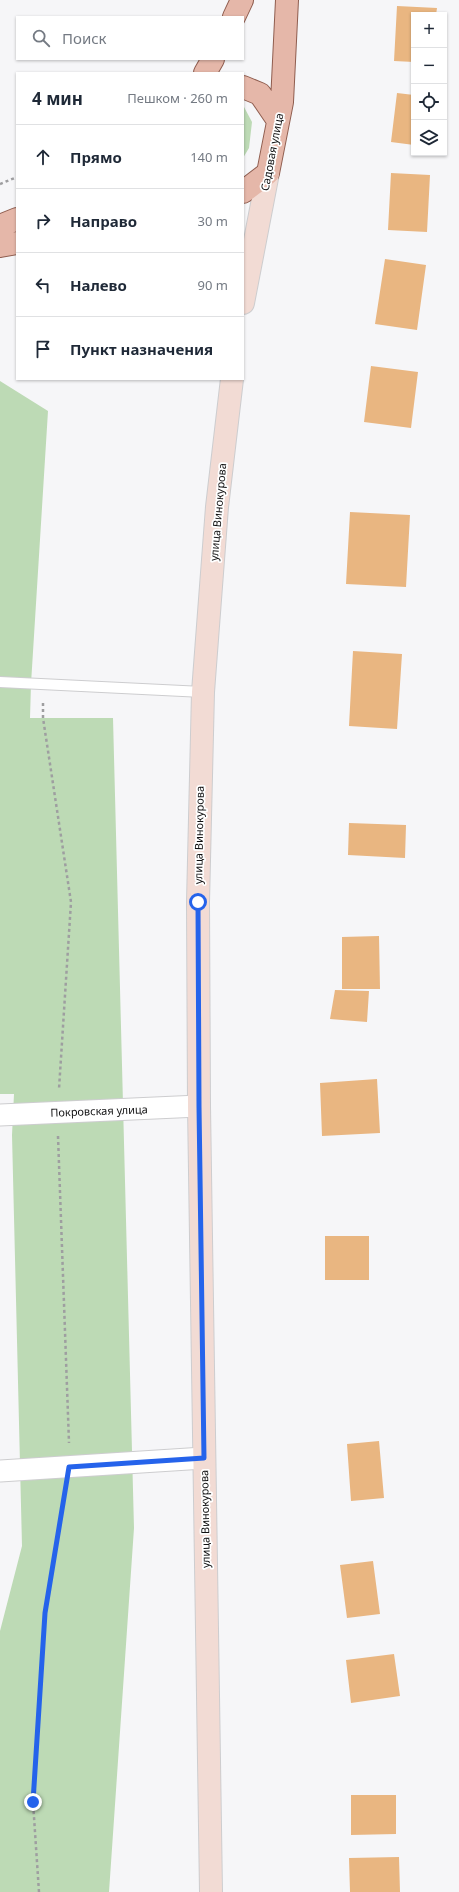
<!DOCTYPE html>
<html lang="ru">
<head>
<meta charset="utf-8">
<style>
  body { margin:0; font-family:"Noto Sans",sans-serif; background:#f2f2f3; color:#1f2937 }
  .controls { position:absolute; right:12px; top:12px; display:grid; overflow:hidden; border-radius:0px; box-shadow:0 1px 3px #0004 }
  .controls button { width:36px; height:36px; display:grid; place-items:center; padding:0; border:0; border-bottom:1px solid #e0e1e3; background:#fff; color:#1f2937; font:20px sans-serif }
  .stop { position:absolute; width:12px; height:12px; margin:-9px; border:3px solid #2563eb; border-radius:50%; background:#fff }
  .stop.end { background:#2563eb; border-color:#fff; box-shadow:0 1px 4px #0008 }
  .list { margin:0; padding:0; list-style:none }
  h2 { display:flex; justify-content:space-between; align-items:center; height:52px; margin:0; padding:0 16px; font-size:17px }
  h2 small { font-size:13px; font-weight:400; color:#747a83 }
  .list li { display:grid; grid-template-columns:26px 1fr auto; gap:12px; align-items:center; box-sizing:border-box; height:64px; padding:0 16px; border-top:1px solid #e0e1e3 }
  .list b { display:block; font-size:15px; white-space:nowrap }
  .list em { font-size:13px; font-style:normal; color:#747a83 }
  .icon { flex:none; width:22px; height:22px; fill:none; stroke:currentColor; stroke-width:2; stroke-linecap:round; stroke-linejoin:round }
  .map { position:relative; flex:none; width:459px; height:1892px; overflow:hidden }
  .search { position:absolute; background:#fff; box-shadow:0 1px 3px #0004; left:16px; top:16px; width:228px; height:44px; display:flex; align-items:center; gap:10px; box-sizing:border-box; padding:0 14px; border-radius:0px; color:#747a83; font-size:15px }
  .panel { position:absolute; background:#fff; box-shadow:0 1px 3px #0004; left:16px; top:72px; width:228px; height:308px; border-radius:0px }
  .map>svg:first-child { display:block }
  .green { fill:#bddab5 }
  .building { fill:#e9b681 }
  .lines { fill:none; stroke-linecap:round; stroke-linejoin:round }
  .lane-casing { stroke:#cdcdcf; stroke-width:12 }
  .street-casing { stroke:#cdcdcf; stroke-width:23 }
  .secondary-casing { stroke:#cdcdcf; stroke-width:24 }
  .primary-casing { stroke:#8f5d4f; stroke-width:24 }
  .path { stroke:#9e9ea0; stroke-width:2.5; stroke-dasharray:3 3; stroke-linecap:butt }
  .lane { stroke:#fff; stroke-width:10 }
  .street { stroke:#fff; stroke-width:21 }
  .secondary { stroke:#f2dbd4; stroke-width:22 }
  .primary { stroke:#e5b7a9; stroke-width:22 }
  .route { stroke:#2563eb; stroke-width:5 }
  .labels { text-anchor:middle; stroke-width:3.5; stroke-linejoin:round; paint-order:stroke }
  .street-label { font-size:11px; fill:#101011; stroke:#fff }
</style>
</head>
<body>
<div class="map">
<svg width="459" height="1892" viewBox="0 0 459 1892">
  <rect width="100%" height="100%" fill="#f6f6f8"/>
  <path class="green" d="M243,105L252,122L249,148L243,158Z
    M0,381L48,411L31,684L30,718H113L134,1528L109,1892H0V1631L22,1546L12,1135L14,1094H0Z"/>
  <path class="building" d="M397,6L437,8L436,15H414V62L394,61Z
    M397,93L414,95V145L391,142Z
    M391,173L430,175L427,232L388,230Z
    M385,259L426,265L417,330L375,324Z
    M371,366L418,372L411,428L364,422Z
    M350,512L410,515L406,587L346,584Z
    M353,651L402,654L397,729L349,726Z
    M349,823L406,825L405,858L348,855Z
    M379,936L380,989H342V937Z
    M335,990L369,991L367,1022L330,1019Z
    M377,1079L380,1133L322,1136L320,1083Z
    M325,1236H369V1280H325Z
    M379,1441L384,1498L351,1501L347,1444Z
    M373,1561L380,1614L347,1618L340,1565Z
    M394,1654L400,1696L351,1703L346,1660Z
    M351,1795H396V1834L351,1835Z
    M399,1857L400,1892H350L349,1858Z"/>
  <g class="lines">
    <g class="lane-casing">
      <path id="lane" d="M0,682L203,692"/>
    </g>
    <g class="street-casing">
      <path id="street" d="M0,1115L199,1106
        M0,1471L204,1458"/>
    </g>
    <g class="secondary-casing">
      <path id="secondary" d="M243,303L268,173
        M211,1892L199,1106L198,902L203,692L217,507L232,379"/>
    </g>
    <g class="primary-casing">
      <path id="primary" d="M234,17L242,0
        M205,73L213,59
        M243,87L260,94L277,119
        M243,192L268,173L282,102L287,0
        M0,226L17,219
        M0,246L17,243"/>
    </g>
    <path class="path" d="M0,184L17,177
      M43,703V718L71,902L59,1089
      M58,1136L69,1443
      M39,1892L33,1802L45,1613L65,1492"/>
    <use href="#lane" class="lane"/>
    <use href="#street" class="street"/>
    <use href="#secondary" class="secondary"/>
    <use href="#primary" class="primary"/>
  </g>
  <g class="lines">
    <path class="route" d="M33,1802L45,1613L69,1467L204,1458L199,1106L198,902"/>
  </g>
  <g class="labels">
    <g class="street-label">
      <text transform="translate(272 152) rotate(-79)" y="4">Садовая улица</text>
      <text transform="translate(218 512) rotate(-85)" y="4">улица Винокурова</text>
      <text transform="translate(199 835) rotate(-89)" y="4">улица Винокурова</text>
      <text transform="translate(99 1111) rotate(-2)" y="4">Покровская улица</text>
      <text transform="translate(205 1519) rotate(-91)" y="4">улица Винокурова</text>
    </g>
  </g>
</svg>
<div class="controls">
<button>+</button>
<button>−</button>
<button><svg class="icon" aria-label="locate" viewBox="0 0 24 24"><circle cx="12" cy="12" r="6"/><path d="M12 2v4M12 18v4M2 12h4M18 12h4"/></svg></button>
<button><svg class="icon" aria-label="layers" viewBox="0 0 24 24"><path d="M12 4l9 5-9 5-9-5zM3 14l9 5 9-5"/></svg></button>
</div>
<div class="stop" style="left:198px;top:902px"></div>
<div class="stop end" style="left:33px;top:1802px"></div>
<div class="search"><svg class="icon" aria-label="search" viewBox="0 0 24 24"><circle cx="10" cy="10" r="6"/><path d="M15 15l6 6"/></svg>Поиск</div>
<section class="panel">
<h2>4 мин<small>Пешком · 260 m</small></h2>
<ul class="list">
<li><svg class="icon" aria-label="ahead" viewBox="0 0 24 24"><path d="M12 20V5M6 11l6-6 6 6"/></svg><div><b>Прямо</b></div><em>140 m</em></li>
<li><svg class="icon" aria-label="right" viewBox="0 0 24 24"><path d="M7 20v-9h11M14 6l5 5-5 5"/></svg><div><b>Направо</b></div><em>30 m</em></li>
<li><svg class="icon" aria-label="left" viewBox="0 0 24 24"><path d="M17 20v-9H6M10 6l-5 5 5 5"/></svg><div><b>Налево</b></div><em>90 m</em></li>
<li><svg class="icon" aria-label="arrive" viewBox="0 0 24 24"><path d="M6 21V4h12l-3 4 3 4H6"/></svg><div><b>Пункт назначения</b></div></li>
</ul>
</section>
</div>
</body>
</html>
